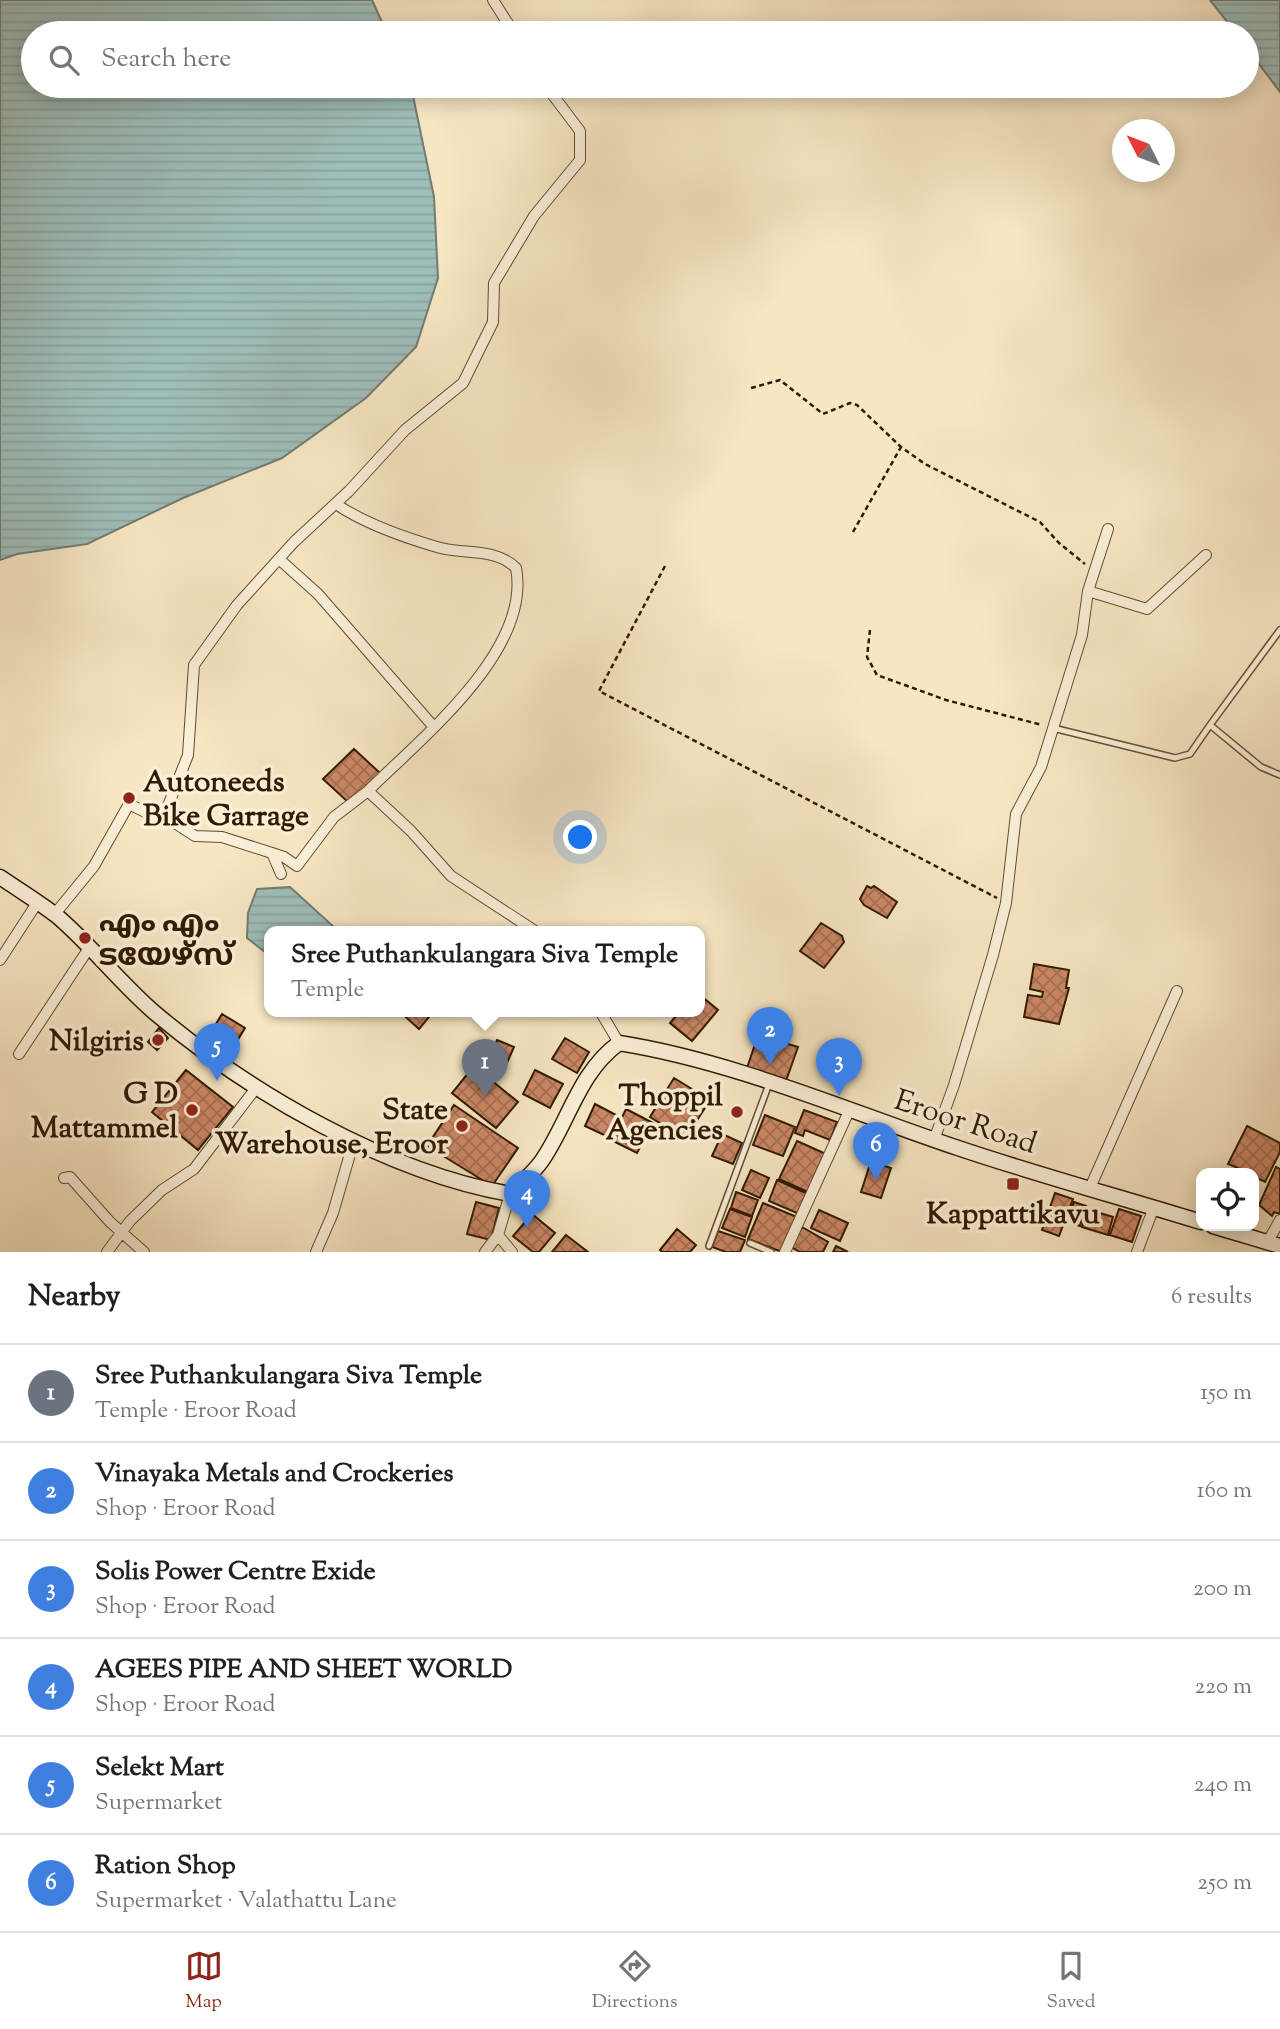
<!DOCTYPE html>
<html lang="en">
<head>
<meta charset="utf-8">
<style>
  body { margin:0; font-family:"Sorts Mill Goudy","Noto Sans Malayalam",serif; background:#f2f2f2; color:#202124 }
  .controls { position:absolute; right:21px; bottom:21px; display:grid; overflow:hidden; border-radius:14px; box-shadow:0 4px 18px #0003 }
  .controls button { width:63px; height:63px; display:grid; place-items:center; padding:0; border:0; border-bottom:2px solid #e0e0e0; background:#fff; color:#202124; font:35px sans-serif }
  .compass { position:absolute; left:1112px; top:119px; width:63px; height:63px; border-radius:50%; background:#fff; box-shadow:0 4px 18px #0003; rotate:312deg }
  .you { position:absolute; left:581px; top:838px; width:24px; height:24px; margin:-18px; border:5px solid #fff; border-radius:50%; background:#1a73e8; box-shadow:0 0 0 10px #1a73e833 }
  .badge { display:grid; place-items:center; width:46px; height:46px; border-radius:50%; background:#8f2418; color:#fff; font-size:23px; font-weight:700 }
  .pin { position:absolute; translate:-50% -58px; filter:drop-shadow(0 2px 4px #0008) }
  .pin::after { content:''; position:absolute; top:37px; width:24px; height:21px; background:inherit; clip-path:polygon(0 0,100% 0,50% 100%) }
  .popup { position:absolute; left:264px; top:926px; width:441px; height:91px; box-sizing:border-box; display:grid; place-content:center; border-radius:14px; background:#fff; filter:drop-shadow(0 2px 5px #0005); font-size:23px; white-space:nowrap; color:#757577 }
  .popup b { font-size:26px; color:#202124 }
  .popup::after { content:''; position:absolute; left:50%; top:100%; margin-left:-14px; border:14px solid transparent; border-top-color:#fff }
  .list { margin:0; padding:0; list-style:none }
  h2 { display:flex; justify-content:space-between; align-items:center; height:91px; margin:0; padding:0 28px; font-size:30px }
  h2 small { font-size:23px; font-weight:400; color:#757577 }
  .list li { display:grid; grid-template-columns:46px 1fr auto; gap:21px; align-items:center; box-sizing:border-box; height:98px; padding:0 28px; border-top:2px solid #e0e0e0 }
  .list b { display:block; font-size:26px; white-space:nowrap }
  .list p { margin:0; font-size:23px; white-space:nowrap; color:#757577 }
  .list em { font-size:23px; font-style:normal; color:#757577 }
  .icon { flex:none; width:38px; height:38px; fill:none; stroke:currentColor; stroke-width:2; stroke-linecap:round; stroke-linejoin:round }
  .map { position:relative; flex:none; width:1280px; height:1252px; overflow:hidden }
  .search { position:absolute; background:#fff; box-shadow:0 4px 18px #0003; left:21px; right:21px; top:21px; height:77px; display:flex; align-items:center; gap:18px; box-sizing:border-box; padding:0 24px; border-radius:38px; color:#757577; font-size:26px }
  .sheet { height:679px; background:#fff }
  nav { display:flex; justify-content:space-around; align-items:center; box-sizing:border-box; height:98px; border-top:2px solid #e0e0e0; background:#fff; font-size:19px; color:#757577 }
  nav a { display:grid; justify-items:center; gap:4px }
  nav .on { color:#8f2418 }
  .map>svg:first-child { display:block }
  .water { fill:url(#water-rules); stroke:#727c70; stroke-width:2 }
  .building { fill:url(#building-cross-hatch); stroke:#311a00; stroke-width:2 }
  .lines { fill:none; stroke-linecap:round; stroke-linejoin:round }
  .lane-casing { stroke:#624d31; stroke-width:8 }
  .street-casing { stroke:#624d31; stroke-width:12 }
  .secondary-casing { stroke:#311a00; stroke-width:17 }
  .path { stroke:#311a00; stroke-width:2.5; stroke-dasharray:5 3.5; stroke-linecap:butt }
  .lane { stroke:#faefd8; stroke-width:5 }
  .street { stroke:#faefd8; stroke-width:10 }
  .secondary { stroke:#faefd8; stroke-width:14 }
  .poi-dot { fill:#8f2418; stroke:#faefd8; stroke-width:2.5 }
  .labels { text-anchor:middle; stroke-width:7; stroke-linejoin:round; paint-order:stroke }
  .poi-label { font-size:30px; font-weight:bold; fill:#311a00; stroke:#faefd8; text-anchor:end }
  .street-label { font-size:30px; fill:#311a00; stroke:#faefd8 }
</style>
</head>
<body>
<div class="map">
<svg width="1280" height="1252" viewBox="0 0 1280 1252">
  <defs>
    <pattern id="water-rules" width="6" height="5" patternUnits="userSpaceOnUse" patternTransform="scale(1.75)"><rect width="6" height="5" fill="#9ebeba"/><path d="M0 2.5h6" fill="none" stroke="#89a39e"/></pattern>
    <pattern id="building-cross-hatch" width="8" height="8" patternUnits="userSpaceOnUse" patternTransform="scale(1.75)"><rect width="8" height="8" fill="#c86"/><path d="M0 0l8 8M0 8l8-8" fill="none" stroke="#a66e52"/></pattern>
  </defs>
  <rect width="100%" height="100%" fill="#f7e6c3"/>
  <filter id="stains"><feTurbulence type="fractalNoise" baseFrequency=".00286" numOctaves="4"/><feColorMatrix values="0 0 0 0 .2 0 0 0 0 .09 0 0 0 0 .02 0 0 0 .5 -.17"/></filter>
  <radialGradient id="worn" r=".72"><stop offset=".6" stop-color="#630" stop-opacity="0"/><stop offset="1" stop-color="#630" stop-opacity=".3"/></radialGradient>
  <path class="water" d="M0,0H372L387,33H33V86H411L434,197L438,278L416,347L366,398L282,458L183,498L87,544L17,554L0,560Z
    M1210,0H1280V92L1247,48V33H1236Z
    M290,887L335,928L332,931H270V956L247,938L248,913L257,889Z"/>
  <path class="building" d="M354,749L381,774L349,803L323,779Z
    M867,886L871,888L874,886L897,902L887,918L864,905L860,899Z
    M821,923L842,936L844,942L824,968L800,951Z
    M1034,964L1069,970L1066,988H1069L1059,1024L1024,1017L1028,995L1042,997L1043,992L1030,989Z
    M700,995L718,1010L692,1041L670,1023L680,1011H700Z
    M399,1011H434L419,1029Z
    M222,1014L245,1028L228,1056L205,1042Z
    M159,1028L168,1038L157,1050L148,1042Z
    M758,1035L798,1047L786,1081L747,1068Z
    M565,1038L589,1052L577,1073L552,1059Z
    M497,1040L514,1047L502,1074L485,1067Z
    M474,1066L518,1102L496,1128L452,1093Z
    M186,1070L233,1107L198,1150L152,1112Z
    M535,1070L563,1084L550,1108L523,1094Z
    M674,1078L710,1100L685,1139L650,1117Z
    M595,1104L616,1115L606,1136L585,1126Z
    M454,1105L518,1148L492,1186L427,1146Z
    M626,1109L653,1123L637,1153L611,1140Z
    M804,1110L837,1122L830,1140L805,1130L803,1136L795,1133Z
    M765,1115L795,1127L783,1156L753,1145Z
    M1247,1126L1280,1143V1152L1265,1182L1255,1177L1254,1180V1173H1235L1238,1168L1228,1164Z
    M722,1134L742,1143L733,1164L712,1156Z
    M797,1141L826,1154L808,1192L779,1179Z
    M871,1161L891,1168L881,1198L861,1192Z
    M1276,1167L1280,1169V1214L1274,1212L1272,1216L1259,1205Z
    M751,1170L769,1178L760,1198L742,1190Z
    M777,1180L808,1194L799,1214L769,1201Z
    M736,1192L758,1200L752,1216L731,1208Z
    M1055,1193L1073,1199L1059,1236L1042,1230Z
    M476,1202L499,1208L491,1240L467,1234Z
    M1074,1202L1086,1206L1080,1226L1067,1222Z
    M763,1203L797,1217L782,1252L748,1239Z
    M730,1209L752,1217L745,1237L722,1228Z
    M1087,1209L1113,1217L1108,1235L1082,1227Z
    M1119,1209L1141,1216L1132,1242L1110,1235Z
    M819,1210L848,1223L840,1241L811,1228Z
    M532,1214L555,1233L539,1252H533L513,1236Z
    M802,1227L828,1242L823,1252H800L791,1247Z
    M677,1229L696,1245L690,1252H662L660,1250Z
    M718,1231L745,1240L740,1252H726L712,1247Z
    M566,1235L588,1252H552Z
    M836,1246L848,1252H833Z"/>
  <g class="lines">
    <g class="lane-casing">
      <path id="lane" d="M1210,725L1280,630
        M1053,728L1175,758L1190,754L1210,725L1261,767L1280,775
        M750,1243L771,1252
        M709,1246L769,1084"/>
    </g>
    <g class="street-casing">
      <path id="street" d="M493,0L514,33
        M336,504C365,524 403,537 437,547C463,555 495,547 516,568C532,651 420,739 368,791L411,831L451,876L535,931
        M279,559L318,594L433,726
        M1088,591L1147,609L1206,555
        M164,816L195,836L222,837L272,853L281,874
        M272,853L284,857L297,866L334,817L368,791
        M54,915L94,866L129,804L153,816H164L188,755L194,665L237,605L294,542L349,491L405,430L463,383L493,322L494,283L534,216L580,160V131L546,86
        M0,960L37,903
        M600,1011L619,1043
        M19,1054L89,948
        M934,1140L954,1085L993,955L1006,903L1016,814L1041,767L1082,635L1088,591L1108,529
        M64,1178L70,1177L110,1222L144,1252
        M1090,1188L1177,991
        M510,1194L498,1235L512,1252
        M1267,1243L1280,1220
        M107,1252L130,1221L162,1190L194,1169L256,1088
        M316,1252L333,1213L354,1140
        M485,1252L498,1235
        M785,1252L849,1111
        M1137,1252L1154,1207"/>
    </g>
    <g class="secondary-casing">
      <path id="secondary" d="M0,877C19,890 39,902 57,916C92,946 120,983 155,1013C250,1093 386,1172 510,1194C520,1184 532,1174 541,1162C569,1122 578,1073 619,1043C733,1061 848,1111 958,1148C1038,1175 1120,1197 1201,1222
        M1213,1226L1280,1246"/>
    </g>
    <path class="path" d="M751,388L780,380L823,414L850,403L857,405L901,447L925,464L1040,522L1059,543L1085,564
      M853,532L901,447
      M665,566L599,691L997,898
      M870,630L867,657L877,675L946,700L1042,725"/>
    <use href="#lane" class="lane"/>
    <use href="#street" class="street"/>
    <use href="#secondary" class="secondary"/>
  </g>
  <g class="poi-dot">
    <circle cx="129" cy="798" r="7"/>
    <circle cx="85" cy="938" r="7"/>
    <circle cx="158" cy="1040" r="7"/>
    <circle cx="192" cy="1110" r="7"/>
    <circle cx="737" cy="1112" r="7"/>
    <circle cx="462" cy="1126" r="7"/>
    <rect x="1006" y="1177" width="14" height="14" rx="3.5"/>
  </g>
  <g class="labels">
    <g class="poi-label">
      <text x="143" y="791" text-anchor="start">Autoneeds<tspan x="143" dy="34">Bike Garrage</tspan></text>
      <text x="99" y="931" text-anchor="start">എം എം<tspan x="99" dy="34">ടയേഴ്‌സ്</tspan></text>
      <text x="144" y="1050">Nilgiris</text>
      <text x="178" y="1103">G D<tspan x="178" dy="34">Mattammel</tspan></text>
      <text x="723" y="1105">Thoppil<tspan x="723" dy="34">Agencies</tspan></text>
      <text x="448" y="1119">State<tspan x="448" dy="34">Warehouse, Eroor</tspan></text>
      <text x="1013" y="1223" text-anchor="middle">Kappattikavu</text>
    </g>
    <g class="street-label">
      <text transform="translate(966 1121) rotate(18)" y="10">Eroor Road</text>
    </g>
  </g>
  <rect width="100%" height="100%" filter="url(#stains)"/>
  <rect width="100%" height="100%" fill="url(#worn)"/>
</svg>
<div class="controls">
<button><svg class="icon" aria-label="locate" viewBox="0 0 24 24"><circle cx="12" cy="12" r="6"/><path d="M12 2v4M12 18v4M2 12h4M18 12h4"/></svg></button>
</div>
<svg class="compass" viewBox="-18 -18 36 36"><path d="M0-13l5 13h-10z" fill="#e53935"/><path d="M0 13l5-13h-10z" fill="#757577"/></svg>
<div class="you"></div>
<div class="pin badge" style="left:485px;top:1097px;background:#6b7280">1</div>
<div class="popup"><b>Sree Puthankulangara Siva Temple</b>Temple</div>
<div class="pin badge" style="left:770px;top:1065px;background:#3f7fe0">2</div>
<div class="pin badge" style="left:839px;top:1096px;background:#3f7fe0">3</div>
<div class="pin badge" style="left:527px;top:1228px;background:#3f7fe0">4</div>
<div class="pin badge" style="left:217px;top:1081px;background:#3f7fe0">5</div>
<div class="pin badge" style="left:876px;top:1180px;background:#3f7fe0">6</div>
<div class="search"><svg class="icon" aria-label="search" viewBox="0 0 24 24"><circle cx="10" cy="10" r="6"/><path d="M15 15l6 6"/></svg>Search here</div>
</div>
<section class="sheet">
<h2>Nearby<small>6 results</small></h2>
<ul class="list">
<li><span class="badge" style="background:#6b7280">1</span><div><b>Sree Puthankulangara Siva Temple</b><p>Temple · Eroor Road</p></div><em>150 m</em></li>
<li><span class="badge" style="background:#3f7fe0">2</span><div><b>Vinayaka Metals and Crockeries</b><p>Shop · Eroor Road</p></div><em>160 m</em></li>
<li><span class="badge" style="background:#3f7fe0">3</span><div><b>Solis Power Centre Exide</b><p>Shop · Eroor Road</p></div><em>200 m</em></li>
<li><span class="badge" style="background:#3f7fe0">4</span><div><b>AGEES PIPE AND SHEET WORLD</b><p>Shop · Eroor Road</p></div><em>220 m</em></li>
<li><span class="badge" style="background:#3f7fe0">5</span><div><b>Selekt Mart</b><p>Supermarket</p></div><em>240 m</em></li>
<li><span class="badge" style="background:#3f7fe0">6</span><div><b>Ration Shop</b><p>Supermarket · Valathattu Lane</p></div><em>250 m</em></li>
</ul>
</section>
<nav>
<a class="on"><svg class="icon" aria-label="map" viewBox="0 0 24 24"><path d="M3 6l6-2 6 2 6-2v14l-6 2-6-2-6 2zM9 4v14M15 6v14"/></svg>Map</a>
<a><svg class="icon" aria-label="directions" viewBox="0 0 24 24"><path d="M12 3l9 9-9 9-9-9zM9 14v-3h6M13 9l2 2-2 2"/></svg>Directions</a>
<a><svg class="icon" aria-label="saved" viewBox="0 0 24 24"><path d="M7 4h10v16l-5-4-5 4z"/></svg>Saved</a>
</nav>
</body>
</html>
